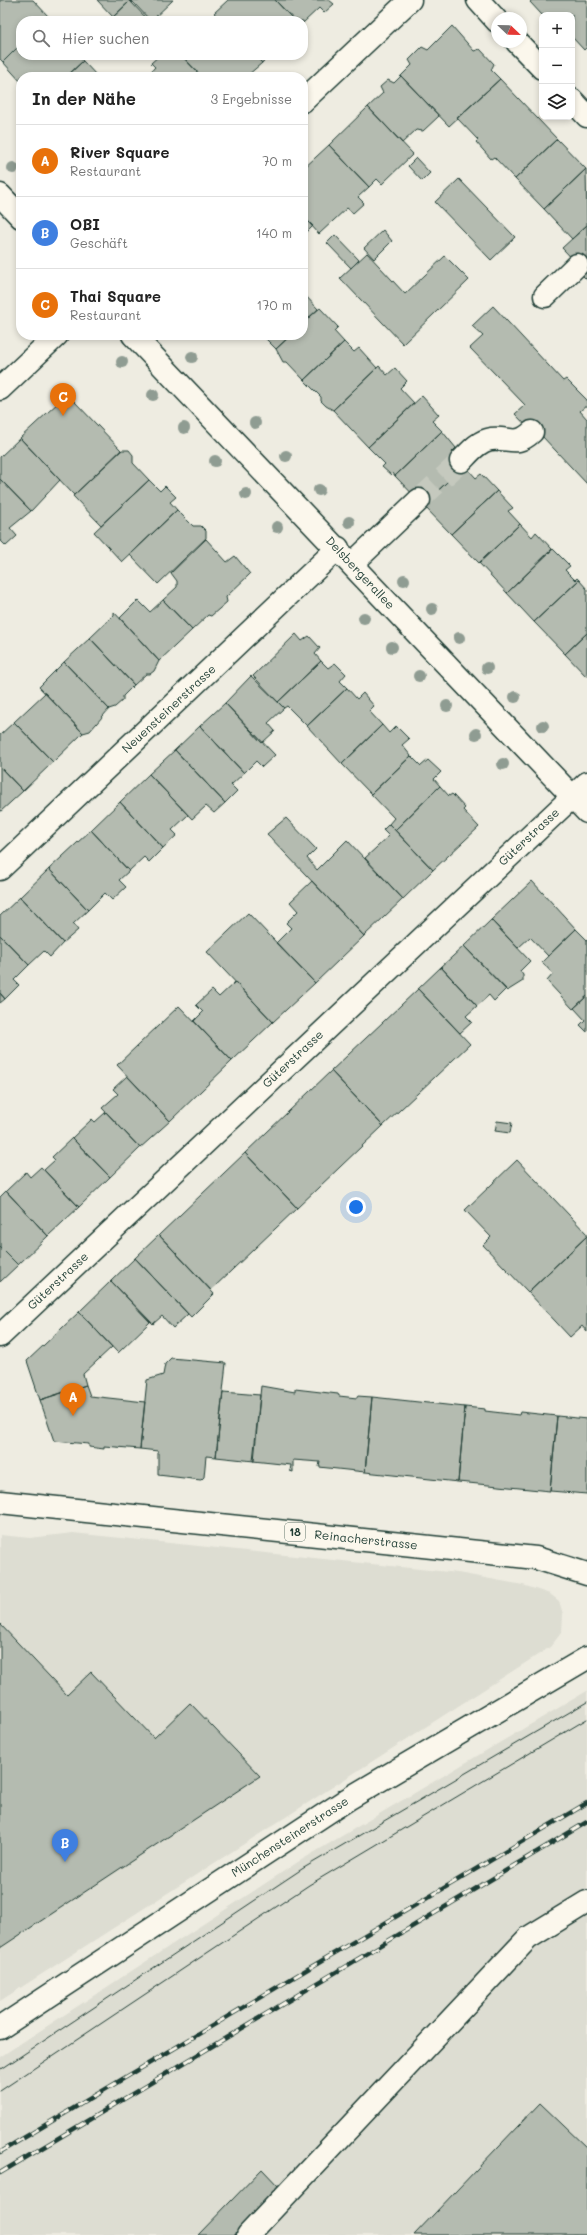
<!DOCTYPE html>
<html lang="de">
<head>
<meta charset="utf-8">
<style>
  body { margin:0; font-family:Mali,sans-serif; background:#f6f6f6; color:#222 }
  .controls { position:absolute; right:12px; top:12px; display:grid; overflow:hidden; border-radius:8px; box-shadow:0 2px 6px #0003 }
  .controls button { width:36px; height:36px; display:grid; place-items:center; padding:0; border:0; border-bottom:1px solid #e0e0e0; background:#fff; color:#222; font:20px sans-serif }
  .compass { position:absolute; left:491px; top:12px; width:36px; height:36px; border-radius:50%; background:#fff; box-shadow:0 2px 6px #0003; rotate:113deg }
  .you { position:absolute; left:356px; top:1207px; width:14px; height:14px; margin:-10px; border:3px solid #fff; border-radius:50%; background:#1a73e8; box-shadow:0 0 0 6px #1a73e833 }
  .badge { display:grid; place-items:center; width:26px; height:26px; border-radius:50%; background:#2563eb; color:#fff; font-size:13px; font-weight:700 }
  .pin { position:absolute; translate:-50% -33px; filter:drop-shadow(0 1px 2px #0008) }
  .pin::after { content:''; position:absolute; top:21px; width:14px; height:12px; background:inherit; clip-path:polygon(0 0,100% 0,50% 100%) }
  .list { margin:0; padding:0; list-style:none }
  h2 { display:flex; justify-content:space-between; align-items:center; height:52px; margin:0; padding:0 16px; font-size:17px }
  h2 small { font-size:13px; font-weight:400; color:#767676 }
  .list li { display:grid; grid-template-columns:26px 1fr auto; gap:12px; align-items:center; box-sizing:border-box; height:72px; padding:0 16px; border-top:1px solid #e0e0e0 }
  .list b { display:block; font-size:15px; white-space:nowrap }
  .list p { margin:0; font-size:13px; white-space:nowrap; color:#767676 }
  .list em { font-size:13px; font-style:normal; color:#767676 }
  .icon { flex:none; width:22px; height:22px; fill:none; stroke:currentColor; stroke-width:2; stroke-linecap:round; stroke-linejoin:round }
  .map { position:relative; flex:none; width:587px; height:2235px; overflow:hidden }
  .search { position:absolute; background:#fff; box-shadow:0 2px 6px #0003; left:16px; top:16px; width:292px; height:44px; display:flex; align-items:center; gap:10px; box-sizing:border-box; padding:0 14px; border-radius:16px; color:#767676; font-size:15px }
  .panel { position:absolute; background:#fff; box-shadow:0 2px 6px #0003; left:16px; top:72px; width:292px; height:268px; border-radius:16px }
  .map>svg:first-child { display:block }
  .built { fill:#ddddd2 }
  .building { fill:#b4bbb0; stroke:#1f3d34 }
  .lines { fill:none; stroke-linecap:round; stroke-linejoin:round }
  .minor-tunnel { stroke:#c5c9be; stroke-width:22; stroke-dasharray:22 11; stroke-linecap:butt }
  .minor-casing { stroke:#1f3d34; stroke-width:25 }
  .major-casing { stroke:#1f3d34; stroke-width:25 }
  .minor { stroke:#fbf7ec; stroke-width:22 }
  .major { stroke:#fbf7ec; stroke-width:22 }
  .tram { stroke:#1f3d34; stroke-width:1 }
  .rail-casing { stroke:#1f3d34; stroke-width:4.5 }
  .rail { stroke:#fbf7ec; stroke-width:3; stroke-dasharray:9; stroke-linecap:butt }
  .tree { fill:#8f9c92 }
  .labels { text-anchor:middle; stroke-width:4; stroke-linejoin:round; paint-order:stroke }
  .shield { fill:#fbf7ec; stroke:#61756b; stroke-width:1 }
  .shield-label { font-size:11px; font-weight:bold; fill:#1f3d34 }
  .street-label { font-size:12px; fill:#1f3d34; stroke:#fbf7ec }
</style>
</head>
<body>
<div class="map">
<svg width="587" height="2235" viewBox="0 0 587 2235">
  <rect width="100%" height="100%" fill="#eeece1"/>
  <filter id="ink" filterUnits="userSpaceOnUse"><feTurbulence type="fractalNoise" baseFrequency=".025" numOctaves="2"/><feDisplacementMap in="SourceGraphic" scale="8" xChannelSelector="R" yChannelSelector="G"/><feConvolveMatrix kernelMatrix="1 2 1 2 8 2 1 2 1" color-interpolation-filters="sRGB"/></filter>
  <g filter="url(#ink)">
    <path class="built" d="M73,1533L458,1573L523,1585L550,1594L559,1601L563,1614L562,1632L550,1647L0,2001V1535L30,1538Z
      M587,1691V2235H0V2057L298,1862Z"/>
    <path class="building" d="M0,0H33L49,17L45,21H21V44L3,62L0,59Z
      M97,0H131L113,17Z
      M131,0H173L151,21Z
      M228,0H275L295,21H222L214,13Z
      M275,0H329L334,4L324,13L319,8L303,23V21H295Z
      M532,0H587V47L584,50L572,37V15H542L530,2Z
      M130,1L149,21H111L110,20Z
      M216,15L222,21H209Z
      M452,26L474,51L480,49L494,64L491,70L500,79L449,126L401,76L412,65L409,60L422,47L428,50Z
      M21,44V55H77L83,61L66,77H21V82L3,62Z
      M160,55H181L202,77H146L155,67L151,63Z
      M181,55H254L262,63L248,75L250,77H202Z
      M254,55H269L262,63Z
      M83,61L98,77H66Z
      M401,76L439,116L423,131L416,130L402,143L368,107L383,93L380,87L388,80L394,83Z
      M500,79L557,139L515,179L494,157L491,159L476,142L478,140L457,118Z
      M368,107L413,154L382,184L377,179L369,187L329,145Z
      M557,139L586,169L544,209L515,179Z
      M329,145L369,187L358,197L364,203L353,213L347,208L319,234L303,216V169Z
      M416,158L430,173L422,181L408,166Z
      M586,169L587,225L572,239L544,209Z
      M459,179L515,237L491,260L435,202Z
      M303,216L313,226L303,236Z
      M587,225V280L582,275L585,272L562,248Z
      M383,230L392,241L374,259L364,248Z
      M335,235L359,260L351,268L327,243Z
      M367,253L405,294L445,256L469,280L403,344L340,278Z
      M303,293L318,309L303,323Z
      M493,306L563,381L566,379L587,400V405L580,411L587,419V484L541,435L538,438L515,414L525,405L470,348L483,336L472,326Z
      M320,308L338,327L334,331L344,342L304,380L287,362H283L276,349L291,335H303V323Z
      M262,335H291L276,349Z
      M344,342L354,352L359,348L377,368L333,410L326,406L321,401V397L304,380Z
      M379,366L387,375L395,368L407,381L400,388L414,403L368,447L333,410Z
      M422,396L439,415L432,421L442,431L395,476L393,473L391,475L382,467L385,464L368,447Z
      M60,401H74L121,450L74,495L20,438Z
      M442,431L456,448L452,452L463,464L469,461L423,505L395,476Z
      M20,438L60,480L31,511L0,479V457Z
      M122,450H129L133,455V463L149,480L101,525L73,496Z
      M469,461L466,467L476,478L481,474L497,491L451,534L423,505Z
      M0,479L31,511L10,528L17,536L6,546L0,540Z
      M149,480L160,491L165,486L176,497L170,502L177,510L122,562L94,532Z
      M497,491L513,508L508,511L520,524L479,563L451,534Z
      M177,510L193,526H201L206,531V538L158,584L130,555Z
      M520,524L532,537L536,532L552,549L507,593L479,563Z
      M206,539L227,562L235,556L250,574L226,597L227,602L211,616L208,615L192,630L163,600L177,587V581L171,573Z
      M553,549L570,566L565,570L575,580L577,578L579,580L534,622L507,593Z
      M579,580L587,589V633L565,654L534,622Z
      M138,600L150,612L163,600L192,630L159,661L120,618Z
      M114,612L159,661L154,671L150,674H146L134,685L90,638L114,615Z
      M587,633V677L565,654Z
      M296,634L302,641L309,636L320,648L315,654L321,661L278,702L253,676Z
      M90,638L134,685L123,696V700L115,707L109,709L64,662Z
      M321,661L328,668L335,663L346,674L340,681L347,688L307,726L287,706L284,708L278,702Z
      M64,662L109,709L90,731L83,733L39,687Z
      M251,676L284,708L268,723L275,731L262,743L225,703Z
      M347,688L357,699L363,693L374,706L369,711L382,725L342,764L307,726Z
      M45,693L83,733L53,762L14,722Z
      M225,703L275,755L262,767L256,761L244,773L200,726Z
      M14,722L53,762L23,791L0,767V735Z
      M382,725L389,733L396,726L409,739L402,745L411,756L371,794L342,764Z
      M200,726L244,773L231,785L237,791L225,803L175,750Z
      M175,750L225,803L214,813L206,806L192,819L149,774Z
      M411,756L421,766L428,760L441,772L434,779L440,786L395,830L389,824L394,818L371,794Z
      M0,767L23,791L0,812Z
      M149,774L188,815L172,830L177,835L163,848L120,802Z
      M440,786L449,796L452,794L454,796L465,808L463,810L479,827L433,870L395,830Z
      M120,802L163,848L149,862L144,857L129,871L91,830Z
      M286,818L316,849L307,858L317,870L347,840L403,899L364,936L267,834Z
      M389,824L433,870L403,899L365,858L389,836L383,830Z
      M91,830L129,871L119,880L126,887L112,900L105,893L88,910L49,869Z
      M49,869L88,910L73,924L78,930L63,943L20,897Z
      M312,881L364,936L315,983L276,943L291,928L286,923L298,911L290,902Z
      M532,881L576,929L548,956L530,937L518,948L491,920Z
      M20,897L63,943L50,957L44,951L29,965L0,935V916Z
      M248,913L315,983L273,1022L207,952Z
      M491,920L530,961L520,971L523,975V981L507,991L464,946Z
      M576,929L587,940V996L573,1009L547,981L553,974L542,962Z
      M0,935L29,965L14,980L19,985L5,999L0,993Z
      M464,946L506,989L494,1001L489,995L477,1006L441,967Z
      M441,967L477,1006L466,1016L472,1022L460,1033L418,989Z
      M235,982L273,1022L232,1061L194,1021L203,1012L196,1005L212,990L219,997Z
      M418,989L470,1044L383,1126L331,1071Z
      M0,993L5,999L0,1003Z
      M587,996V1032L580,1025L585,1020L574,1008Z
      M179,1006L232,1061L170,1121L117,1065Z
      M331,1071L383,1126L297,1208L245,1153Z
      M127,1076L170,1121L140,1148L102,1108L118,1094L113,1089Z
      M106,1112L140,1148L110,1177L72,1138L92,1119L95,1122Z
      M497,1121L512,1123L510,1133L495,1131Z
      M72,1138L110,1177L79,1207L44,1170L55,1160L52,1157Z
      M245,1153L297,1208L211,1290L159,1235Z
      M517,1160L587,1234V1236L528,1292L483,1245L491,1237L465,1210Z
      M41,1167L79,1207L48,1236L6,1191L26,1172L30,1177Z
      M6,1191L48,1236L18,1265L0,1247V1197Z
      M159,1235L214,1294L191,1317L135,1258Z
      M587,1236V1332L582,1326L570,1337L528,1292Z
      M0,1247L18,1265L0,1282Z
      M135,1258L188,1314L173,1328L162,1316L153,1324L111,1281Z
      M111,1281L150,1322L118,1353L79,1312Z
      M79,1312L112,1347L83,1374L86,1385L40,1400L27,1361Z
      M171,1358L226,1363L216,1457L206,1456L204,1477L201,1480L158,1475V1451L140,1449L147,1380L163,1375L165,1364Z
      M86,1385L90,1396L145,1402L140,1449L104,1446V1449L89,1447V1444L54,1441L40,1400Z
      M261,1386L295,1392V1389L338,1394L339,1396L357,1398V1396L372,1397L365,1472L319,1467L320,1462L293,1460V1472L290,1471L291,1465L253,1461Z
      M223,1392L260,1395L254,1461L216,1457Z
      M372,1397L465,1407L458,1482L365,1472Z
      M465,1407L485,1409V1411L519,1415L520,1412L557,1416L550,1491L458,1482Z
      M557,1416L587,1419V1494L550,1491Z
      M0,1624L67,1695L91,1672L154,1738L190,1703L260,1776L0,1948Z
      M540,2103L587,2148V2235H414Z
      M262,2169L280,2188L235,2235H198Z"/>
    <g class="lines">
      <path class="minor-tunnel" d="M419,500L461,461"/>
      <g class="minor-casing">
        <path id="minor" d="M478,0L497,21
          M517,42L542,68
          M572,100L587,116
          M0,195L21,217
          M545,296L577,265
          M133,335L587,812
          M461,461C469,453 478,441 491,439C510,437 516,447 532,432
          M352,564L419,500
          M0,869L338,548
          M0,1336L587,783
          M248,2235L528,1938L587,1902"/>
      </g>
      <g class="major-casing">
        <path id="major" d="M303,101L410,0
          M0,389L57,335
          M0,1502L536,1558L587,1574
          M0,2028L348,1799L587,1658"/>
      </g>
      <use href="#minor" class="minor"/>
      <use href="#major" class="major"/>
      <path class="tram" d="M0,2070L302,1869L587,1702
        M0,2091L309,1885L587,1719"/>
      <g class="rail-casing">
        <path id="rail" d="M0,2152L587,1803
          M0,2173L587,1822"/>
      </g>
      <use href="#rail" class="rail"/>
    </g>
    <g class="tree">
      <circle cx="13" cy="168" r="6"/>
      <circle cx="192" cy="357" r="6"/>
      <circle cx="122" cy="362" r="6"/>
      <circle cx="153" cy="395" r="6"/>
      <circle cx="255" cy="423" r="6"/>
      <circle cx="184" cy="428" r="6"/>
      <circle cx="286" cy="456" r="6"/>
      <circle cx="215" cy="461" r="6"/>
      <circle cx="319" cy="490" r="6"/>
      <circle cx="246" cy="494" r="6"/>
      <circle cx="349" cy="522" r="6"/>
      <circle cx="277" cy="527" r="6"/>
      <circle cx="404" cy="580" r="6"/>
      <circle cx="432" cy="609" r="6"/>
      <circle cx="364" cy="618" r="6"/>
      <circle cx="459" cy="638" r="6"/>
      <circle cx="392" cy="647" r="6"/>
      <circle cx="487" cy="668" r="6"/>
      <circle cx="419" cy="676" r="6"/>
      <circle cx="515" cy="697" r="6"/>
      <circle cx="447" cy="706" r="6"/>
      <circle cx="543" cy="726" r="6"/>
      <circle cx="476" cy="734" r="6"/>
      <circle cx="503" cy="764" r="6"/>
    </g>
  </g>
  <g class="labels">
    <rect class="shield" x="285" y="1523" width="20" height="18" rx="3"/>
    <g class="shield-label">
      <text x="295" y="1536">18</text>
    </g>
    <g class="street-label">
      <text transform="translate(360 573) rotate(47)" y="4">Delsbergerallee</text>
      <text transform="translate(169 709) rotate(-43)" y="4">Neuensteinerstrasse</text>
      <text transform="translate(529 837) rotate(-43)" y="4">Güterstrasse</text>
      <text transform="translate(293 1059) rotate(-43)" y="4">Güterstrasse</text>
      <text transform="translate(58 1281) rotate(-43)" y="4">Güterstrasse</text>
      <text transform="translate(366 1540) rotate(6)" y="4">Reinacherstrasse</text>
      <text transform="translate(290 1837) rotate(-33)" y="4">Münchensteinerstrasse</text>
    </g>
  </g>
</svg>
<div class="controls">
<button>+</button>
<button>−</button>
<button><svg class="icon" aria-label="layers" viewBox="0 0 24 24"><path d="M12 4l9 5-9 5-9-5zM3 14l9 5 9-5"/></svg></button>
</div>
<svg class="compass" viewBox="-18 -18 36 36"><path d="M0-13l5 13h-10z" fill="#e53935"/><path d="M0 13l5-13h-10z" fill="#767676"/></svg>
<div class="you"></div>
<div class="pin badge" style="left:73px;top:1416px;background:#e8710a">A</div>
<div class="pin badge" style="left:65px;top:1862px;background:#3f7fe0">B</div>
<div class="pin badge" style="left:63px;top:416px;background:#e8710a">C</div>
<div class="search"><svg class="icon" aria-label="search" viewBox="0 0 24 24"><circle cx="10" cy="10" r="6"/><path d="M15 15l6 6"/></svg>Hier suchen</div>
<section class="panel">
<h2>In der Nähe<small>3 Ergebnisse</small></h2>
<ul class="list">
<li><span class="badge" style="background:#e8710a">A</span><div><b>River Square</b><p>Restaurant</p></div><em>70 m</em></li>
<li><span class="badge" style="background:#3f7fe0">B</span><div><b>OBI</b><p>Geschäft</p></div><em>140 m</em></li>
<li><span class="badge" style="background:#e8710a">C</span><div><b>Thai Square</b><p>Restaurant</p></div><em>170 m</em></li>
</ul>
</section>
</div>
</body>
</html>
